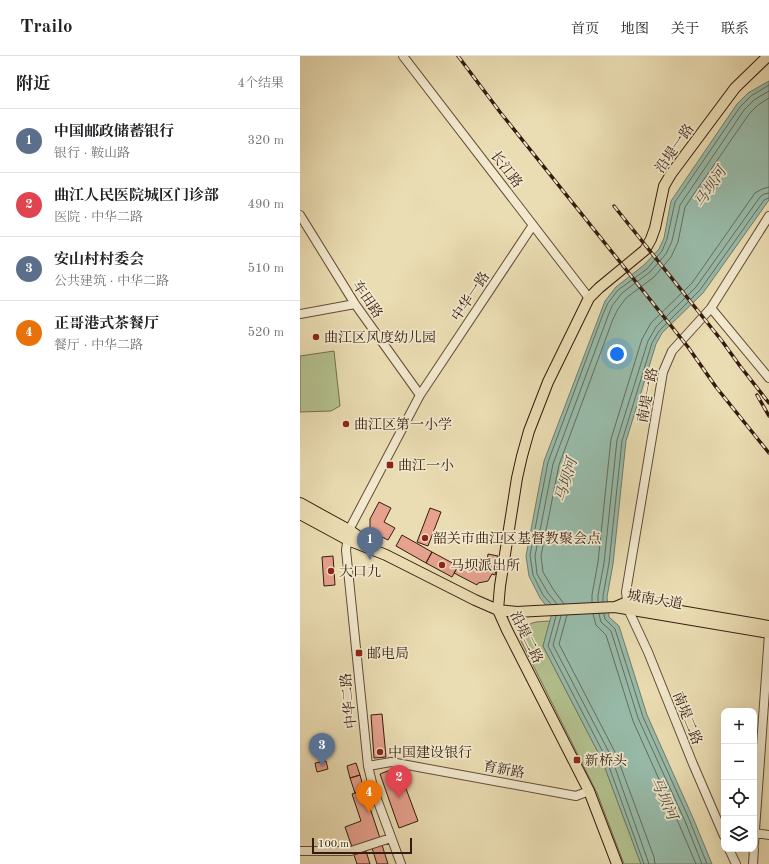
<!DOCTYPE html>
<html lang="zh">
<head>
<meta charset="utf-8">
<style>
  body { margin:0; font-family:"Old Standard TT","Noto Serif SC",serif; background:#f2f2f2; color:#202124 }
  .controls { position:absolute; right:12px; bottom:12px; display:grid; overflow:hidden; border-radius:8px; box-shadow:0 4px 16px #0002 }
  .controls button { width:36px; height:36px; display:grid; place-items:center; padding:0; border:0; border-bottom:1px solid #e0e0e0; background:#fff; color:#202124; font:20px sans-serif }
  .scale { position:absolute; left:12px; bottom:10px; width:100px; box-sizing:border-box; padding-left:4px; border:2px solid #351b0e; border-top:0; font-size:11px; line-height:14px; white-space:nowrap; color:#351b0e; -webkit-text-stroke:3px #f2e9ce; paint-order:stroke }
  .you { position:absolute; left:317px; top:298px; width:14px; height:14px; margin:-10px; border:3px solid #fff; border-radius:50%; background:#1a73e8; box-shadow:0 0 0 6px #1a73e833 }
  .badge { display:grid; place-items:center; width:26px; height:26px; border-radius:50%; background:#111827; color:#fff; font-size:13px; font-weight:700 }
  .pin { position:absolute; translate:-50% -33px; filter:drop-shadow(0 1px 2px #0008) }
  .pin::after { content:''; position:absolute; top:21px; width:14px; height:12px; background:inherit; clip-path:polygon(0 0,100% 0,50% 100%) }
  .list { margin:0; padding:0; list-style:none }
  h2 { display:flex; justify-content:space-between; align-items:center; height:52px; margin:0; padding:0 16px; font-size:17px }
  h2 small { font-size:13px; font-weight:400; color:#757577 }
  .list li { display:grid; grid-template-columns:26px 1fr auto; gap:12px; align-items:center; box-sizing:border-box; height:64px; padding:0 16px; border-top:1px solid #e0e0e0 }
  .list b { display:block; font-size:15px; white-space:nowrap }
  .list p { margin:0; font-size:13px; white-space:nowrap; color:#757577 }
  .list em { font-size:13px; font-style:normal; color:#757577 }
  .icon { flex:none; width:22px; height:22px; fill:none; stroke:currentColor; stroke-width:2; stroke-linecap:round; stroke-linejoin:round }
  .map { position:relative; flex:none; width:469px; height:808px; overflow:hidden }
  header { display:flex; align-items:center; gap:24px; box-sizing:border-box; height:56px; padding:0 20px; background:#fff; border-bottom:1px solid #e0e0e0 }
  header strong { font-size:19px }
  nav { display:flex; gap:22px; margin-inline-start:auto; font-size:14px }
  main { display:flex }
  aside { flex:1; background:#fff }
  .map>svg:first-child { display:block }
  .green { fill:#b3c28f; stroke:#746e4e }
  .water { fill:#98bcab; stroke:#707c6c }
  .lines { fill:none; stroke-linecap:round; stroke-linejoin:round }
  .shore { stroke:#666c5c; stroke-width:1 }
  .building { fill:#e6a28f; stroke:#351b0e }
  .minor-casing { stroke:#624c37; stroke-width:10 }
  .major-casing { stroke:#351b0e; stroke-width:12 }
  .minor { stroke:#f2e9ce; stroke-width:8 }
  .major { stroke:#ebddb3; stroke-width:10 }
  .rail-casing { stroke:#351b0e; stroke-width:3.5 }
  .rail { stroke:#f2e9ce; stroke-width:2; stroke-dasharray:6; stroke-linecap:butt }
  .poi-dot { fill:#8f2418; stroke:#f2e9ce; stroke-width:1.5 }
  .labels { text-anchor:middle; stroke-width:3.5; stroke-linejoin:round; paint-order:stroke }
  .street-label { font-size:14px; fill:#351b0e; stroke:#f2e9ce }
  .poi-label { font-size:14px; fill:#351b0e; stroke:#f2e9ce; text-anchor:start }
  .water-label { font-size:15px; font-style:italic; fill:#534b3d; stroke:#f2e9ce }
</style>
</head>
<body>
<header>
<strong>Trailo</strong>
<nav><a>首页</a><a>地图</a><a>关于</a><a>联系</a></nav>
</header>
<main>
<aside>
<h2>附近<small>4个结果</small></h2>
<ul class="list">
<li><span class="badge" style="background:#5c6f8a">1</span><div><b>中国邮政储蓄银行</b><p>银行 · 鞍山路</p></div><em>320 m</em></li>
<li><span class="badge" style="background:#e0444e">2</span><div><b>曲江人民医院城区门诊部</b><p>医院 · 中华二路</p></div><em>490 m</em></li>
<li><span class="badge" style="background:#5c6f8a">3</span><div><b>安山村村委会</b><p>公共建筑 · 中华二路</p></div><em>510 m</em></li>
<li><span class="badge" style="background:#e8710a">4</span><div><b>正哥港式茶餐厅</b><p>餐厅 · 中华二路</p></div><em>520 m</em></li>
</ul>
</aside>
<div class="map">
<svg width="469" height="808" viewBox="0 0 469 808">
  <rect width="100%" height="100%" fill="#ebddb3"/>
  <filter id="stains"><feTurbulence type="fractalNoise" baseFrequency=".005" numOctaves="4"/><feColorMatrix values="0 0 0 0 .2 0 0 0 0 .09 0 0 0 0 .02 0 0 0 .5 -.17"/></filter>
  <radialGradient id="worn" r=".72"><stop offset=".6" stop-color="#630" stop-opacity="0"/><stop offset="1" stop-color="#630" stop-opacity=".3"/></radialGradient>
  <path class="green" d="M34,295L40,350L31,355L0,356V300Z
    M250,565L243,590L302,704L341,808H324L297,737L219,581C228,565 233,566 250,565Z"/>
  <path class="water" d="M469,25V144L403,237L362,277L356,288L326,385L313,508L307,541L309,561L319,570L347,659L393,762L412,808H341L302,704L243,590L252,557L240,542L229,520L226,500L244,405L305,245L316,231L344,209L359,193L364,182L371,145L437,48L448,37Z"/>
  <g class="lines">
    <path class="shore" d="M292,546V539L298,506L311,383L342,283L351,267L392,227L455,137L462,133L469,131
      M298,546V539L304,507L317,384L348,285L356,271L396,231L460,141L464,138L469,137
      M303,546V540L309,507L322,385L352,287L359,275L400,234L464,144L469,142
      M251,548L243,539L233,519L230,499L248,406L303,258L308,247L318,234L347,213L362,195L367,183L375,146L440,51L451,40L469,29
      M257,548L248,537L237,518L235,500L253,408L308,260L312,250L322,237L350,216L366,198L372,185L380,149L444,54L454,44L469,35
      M264,548L253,533L243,516L241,500L259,409L313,263L318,253L326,242L354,221L371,201L378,186L385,151L449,58L458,49L469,42
      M293,558L296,569L306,579L333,665L379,768L396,808
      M299,558L301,566L311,575L338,662L385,765L402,808
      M304,558L305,563L315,573L343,661L389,763L407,808
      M267,559L259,588L316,698L354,801L355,808
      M256,560L248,590L306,702L344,808
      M261,560L253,589L311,700L349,808"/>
  </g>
  <path class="building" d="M79,446L91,452L84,466L95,472L88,484L74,477L70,471V463Z
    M130,452L141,456L128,490L117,486Z
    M102,479L132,496L126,507L96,490Z
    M132,496L158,510L152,521L126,507Z
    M188,498L198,500L195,519L192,518L188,525L178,527L177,529L154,517L160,507L172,514L178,506H187Z
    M33,500L35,529L24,530L22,501Z
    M82,658L86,701L74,702L71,659Z
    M26,705L28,713L17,716L15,707Z
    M56,707L60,719L50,722L47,710Z
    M98,711L118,765L99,772L80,718Z
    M60,719L64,734L55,737L50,722Z
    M64,734L80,782L52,791L45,771L61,765L52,738Z
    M82,789L88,808H77L72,792Z
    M66,795L70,808H57L54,799Z"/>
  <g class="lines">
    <g class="minor-casing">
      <path id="minor" d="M103,0L289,242
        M0,159L55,248L120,339
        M411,252L469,322
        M0,258L55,248
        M68,710L91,706L276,740L289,735
        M455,777L469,779
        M424,780L393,708L348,596L328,553L326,536L363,316L372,295L411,252L469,160
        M454,788L469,578
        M429,793L436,808
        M0,795H51L91,782
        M101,808L74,735L68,710L46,494L49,474L120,339L233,169
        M453,808L454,793"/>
    </g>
    <g class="major-casing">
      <path id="major" d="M0,447L49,474L71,489
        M0,458L48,484L86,499L175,544L198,554L217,556L235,555L315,551L469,577
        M315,551L327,546L469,570
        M317,808L289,735L207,574L198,554L200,530L217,422L222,400L229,375L248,326L289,242L299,232L345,194L351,183L355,172L364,130L371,118L435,32L468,0"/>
    </g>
    <use href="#minor" class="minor"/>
    <use href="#major" class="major"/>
    <g class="rail-casing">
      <path id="rail" d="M158,0L200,56L388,291L416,331L469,397
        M314,150L422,285L440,310L469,347
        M457,339L469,360"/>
    </g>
    <use href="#rail" class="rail"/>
  </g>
  <g class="poi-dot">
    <circle cx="16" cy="281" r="4"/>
    <circle cx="46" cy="368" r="4"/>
    <rect x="86" y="405" width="8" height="8" rx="2"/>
    <circle cx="125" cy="482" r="4"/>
    <circle cx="142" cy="509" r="4"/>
    <circle cx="31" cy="515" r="4"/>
    <rect x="55" y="593" width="8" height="8" rx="2"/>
    <circle cx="80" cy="696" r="4"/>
    <rect x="273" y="700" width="8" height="8" rx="2"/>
  </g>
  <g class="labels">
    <g class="street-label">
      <text transform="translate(374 92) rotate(-55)" y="5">沿堤一路</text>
      <text transform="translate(207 113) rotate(53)" y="5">长江路</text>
      <text transform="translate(170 240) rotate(-56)" y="5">中华一路</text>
      <text transform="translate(68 243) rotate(56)" y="5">车田路</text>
      <text transform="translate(347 339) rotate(-79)" y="5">南堤一路</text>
      <text transform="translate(355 543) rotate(10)" y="5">城南大道</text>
      <text transform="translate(227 581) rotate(64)" y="5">沿堤二路</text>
      <text transform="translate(48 645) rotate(-96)" y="5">中华二路</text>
      <text transform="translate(388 662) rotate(68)" y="5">南堤二路</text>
      <text transform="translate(204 713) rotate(10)" y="5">育新路</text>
    </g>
    <g class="poi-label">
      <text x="24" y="286">曲江区风度幼儿园</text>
      <text x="54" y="373">曲江区第一小学</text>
      <text x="98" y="414">曲江一小</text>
      <text x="133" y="487">韶关市曲江区基督教聚会点</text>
      <text x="150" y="514">马坝派出所</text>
      <text x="39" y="520">大口九</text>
      <text x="67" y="602">邮电局</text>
      <text x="88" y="701">中国建设银行</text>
      <text x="285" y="709">新桥头</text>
    </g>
    <g class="water-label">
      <text transform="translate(410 131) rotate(-56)" y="5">马坝河</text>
      <text transform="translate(266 424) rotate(-74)" y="5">马坝河</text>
      <text transform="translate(364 742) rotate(66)" y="5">马坝河</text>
    </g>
  </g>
  <rect width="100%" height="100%" filter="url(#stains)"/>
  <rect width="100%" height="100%" fill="url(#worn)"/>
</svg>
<div class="controls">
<button>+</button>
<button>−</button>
<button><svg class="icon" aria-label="locate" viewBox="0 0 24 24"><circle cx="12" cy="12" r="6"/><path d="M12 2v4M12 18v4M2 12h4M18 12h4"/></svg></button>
<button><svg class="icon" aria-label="layers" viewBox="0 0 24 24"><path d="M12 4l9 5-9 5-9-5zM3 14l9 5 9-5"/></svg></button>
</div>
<div class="scale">100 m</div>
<div class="you"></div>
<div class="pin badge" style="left:70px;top:504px;background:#5c6f8a">1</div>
<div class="pin badge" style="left:99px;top:742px;background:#e0444e">2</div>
<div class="pin badge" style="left:22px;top:710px;background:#5c6f8a">3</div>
<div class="pin badge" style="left:69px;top:757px;background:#e8710a">4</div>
</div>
</main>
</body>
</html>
